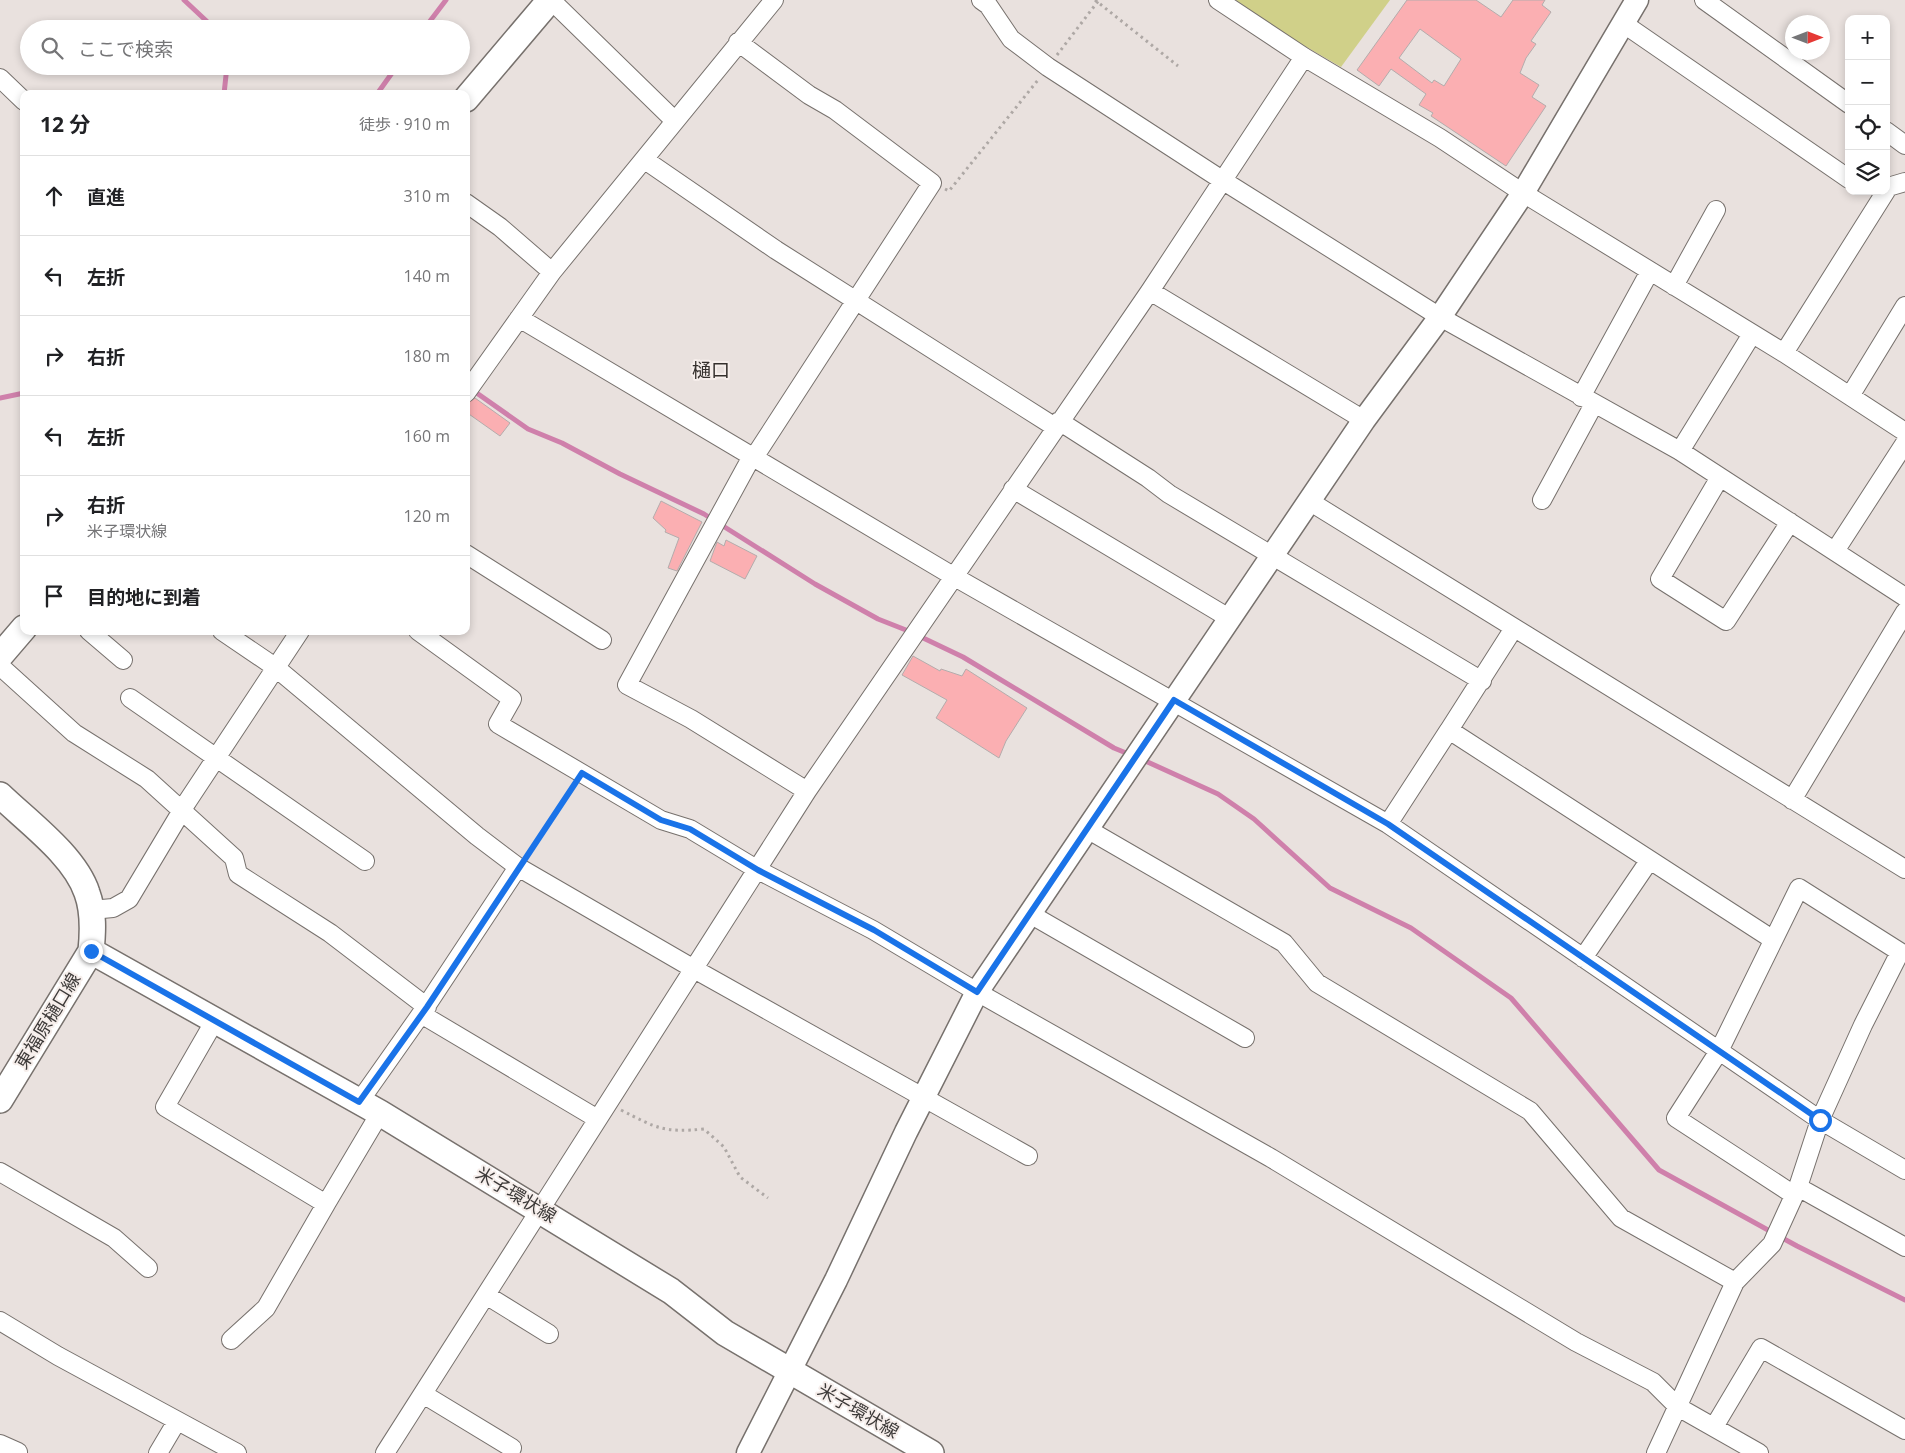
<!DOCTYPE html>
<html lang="ja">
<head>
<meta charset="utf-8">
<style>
  body { margin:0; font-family:"Open Sans","Noto Sans JP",sans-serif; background:#f6f6f6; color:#202124 }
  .controls { position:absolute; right:15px; top:15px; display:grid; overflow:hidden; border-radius:10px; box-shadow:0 2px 8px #0003 }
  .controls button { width:45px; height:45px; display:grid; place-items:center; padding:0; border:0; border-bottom:1px solid #e0e0e0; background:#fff; color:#202124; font:25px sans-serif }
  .compass { position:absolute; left:1785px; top:15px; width:45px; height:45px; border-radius:50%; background:#fff; box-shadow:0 2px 8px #0003; rotate:90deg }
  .stop { position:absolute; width:15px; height:15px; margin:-11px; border:4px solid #1a73e8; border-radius:50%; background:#fff }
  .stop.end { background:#1a73e8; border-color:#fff; box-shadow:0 1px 5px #0008 }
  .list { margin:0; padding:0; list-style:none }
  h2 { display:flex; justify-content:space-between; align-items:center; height:65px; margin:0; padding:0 20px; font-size:21px }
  h2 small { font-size:16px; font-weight:400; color:#757577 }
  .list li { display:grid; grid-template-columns:32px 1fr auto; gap:15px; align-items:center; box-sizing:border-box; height:80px; padding:0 20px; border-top:1px solid #e0e0e0 }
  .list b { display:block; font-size:19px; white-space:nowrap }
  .list p { margin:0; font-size:16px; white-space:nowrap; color:#757577 }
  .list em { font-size:16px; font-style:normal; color:#757577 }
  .icon { flex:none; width:28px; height:28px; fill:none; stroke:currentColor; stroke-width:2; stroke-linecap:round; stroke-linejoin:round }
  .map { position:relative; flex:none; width:1905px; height:1453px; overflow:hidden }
  .search { position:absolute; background:#fff; box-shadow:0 2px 8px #0003; left:20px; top:20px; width:450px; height:55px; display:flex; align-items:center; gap:12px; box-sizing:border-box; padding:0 18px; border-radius:28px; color:#757577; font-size:19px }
  .panel { position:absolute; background:#fff; box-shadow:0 2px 8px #0003; left:20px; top:90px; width:450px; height:545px; border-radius:10px }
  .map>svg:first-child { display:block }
  .green { fill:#d0d089 }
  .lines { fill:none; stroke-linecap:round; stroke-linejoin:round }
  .stream { stroke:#cf80ab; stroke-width:5 }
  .building { fill:#fbafb2; stroke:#b4acac; fill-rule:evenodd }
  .minor-casing { stroke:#77716d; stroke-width:20 }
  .tertiary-casing { stroke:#77716d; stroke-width:25 }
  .secondary-casing { stroke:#77716d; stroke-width:28 }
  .path { stroke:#aea8a5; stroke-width:3; stroke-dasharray:2.5 4; stroke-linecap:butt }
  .minor { stroke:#fff; stroke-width:18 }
  .tertiary { stroke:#fff; stroke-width:22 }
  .secondary { stroke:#fff; stroke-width:25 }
  .route { stroke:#1a73e8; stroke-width:6 }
  .labels { text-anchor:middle; stroke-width:4; stroke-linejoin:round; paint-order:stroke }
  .street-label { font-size:18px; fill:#3d3a39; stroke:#f6eeeb }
  .neighbourhood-label { font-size:19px; fill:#35302d; stroke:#f6eeeb }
</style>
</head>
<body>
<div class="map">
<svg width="1905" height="1453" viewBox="0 0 1905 1453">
  <rect width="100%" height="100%" fill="#e9e1de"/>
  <path class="green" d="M1236,0H1390L1341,67L1277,30Z"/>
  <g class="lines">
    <path class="stream" d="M184,0L215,29
      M424,29L446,0
      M224,94L227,66
      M377,94L397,66
      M471,389L528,429L562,443L620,474L704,514L815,584L878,619L911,632
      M0,398L24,393
      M919,636L963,657L1114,748L1131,755
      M1141,759L1218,794L1254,819L1330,888L1411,928L1511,998L1659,1170L1797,1246L1905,1300"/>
  </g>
  <path class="building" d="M1407,0H1476L1501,17L1513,0H1545L1542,5L1551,12L1531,41L1536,44L1526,58L1520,73L1539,85L1532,97L1546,106L1506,166L1431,116L1433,113L1419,105L1426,94L1391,69L1379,86L1357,70ZM1420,29L1461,59L1444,86L1434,80L1432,83L1399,58Z
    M475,398L510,423L500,436L466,412V403Z
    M661,501L702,522L677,571L668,568L679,538L665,532L666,530L653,518Z
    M726,540L757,556L745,579L710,561L717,542L724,546Z
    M913,656L940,671L941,669L962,676L966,669L1027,708L1006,741L999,758L936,718L947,700L902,675Z"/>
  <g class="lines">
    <g class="minor-casing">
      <path id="minor" d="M551,0L675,121
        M981,0L988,5L1011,39L1048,67L1222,180L1440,317L1680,451L1905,597
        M1218,0L1304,57L1440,138L1523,193L1784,353L1905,432
        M1704,0L1849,104
        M1624,24L1849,179
        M738,42L809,95L835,110L932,183L753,459
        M0,78L24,101
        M1886,131L1905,145
        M645,160L776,250L1055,427
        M1886,191L1888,187L1905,182
        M466,203L500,227L552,272
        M1674,286L1716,210
        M1150,291L1364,420
        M519,318L953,576L1388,824L1820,1120L1905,1170
        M1784,353L1886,191
        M466,393L552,272L774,0
        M1850,396L1905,306
        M1581,397L1650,271
        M1059,421L1148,478L1169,494L1482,681
        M1680,451L1752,334
        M751,458L627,685L691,719L807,791
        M1720,477L1660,579L1726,621L1790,522
        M1013,489L1229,618
        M1542,500L1594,404
        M1309,501L1905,869
        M1835,551L1905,443
        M466,554L602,640
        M89,631L123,660
        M222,631L275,667L477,836L518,867L694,969L1028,1156
        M418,631L512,699L498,724L661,820L690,829L758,870L873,930L977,992L1271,1158L1576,1342L1653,1382L1678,1407L1759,1453
        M0,666L74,733L147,779L234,858L238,874L330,933L427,1007
        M130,698L365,861
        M1449,730L1514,628
        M1792,800L1905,612
        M1388,824L1449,730L1772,939
        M1087,829L1284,943L1317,983L1530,1111L1621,1218L1735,1282
        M91,910L113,908L129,899L187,802L300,631
        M1030,914L1245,1038
        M1583,958L1649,861
        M421,1014L518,867
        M214,1022L165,1107L326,1204L266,1308L231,1340
        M359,1102L421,1014L596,1118
        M0,1172L114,1238L148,1268
        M1798,1187L1905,1247
        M326,1204L380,1113
        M486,1295L549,1334
        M0,1321L58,1356L237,1453
        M423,1394L512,1448
        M1714,1427L1761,1348L1905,1430
        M0,1444L18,1452
        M158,1453L177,1421
        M385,1453L807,791L1150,291L1304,57
        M1656,1453L1735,1282L1772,1244L1798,1187L1820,1120L1863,1025L1900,952L1799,888L1719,1051L1676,1118L1794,1195"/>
    </g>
    <g class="tertiary-casing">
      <path id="tertiary" d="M748,1453L836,1280L906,1132L977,992L1364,420L1440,317L1523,193L1637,0"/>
    </g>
    <g class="secondary-casing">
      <path id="secondary" d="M466,99L550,0
        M0,656L24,628
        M0,795C28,822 75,856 87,893C94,912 93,932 91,951L0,1100
        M91,951L380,1113L671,1291L725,1333L931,1453"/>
    </g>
    <path class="path" d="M1095,0L1178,66
      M1057,55L1099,0
      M945,189L949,191L1038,80
      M528,853L573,786
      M621,1110C656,1128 664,1133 704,1129L724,1147L740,1177L768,1198"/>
    <use href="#minor" class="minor"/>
    <use href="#tertiary" class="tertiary"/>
    <use href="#secondary" class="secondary"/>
  </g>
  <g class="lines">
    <path class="route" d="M91,951L359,1102L427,1007L582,773L661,820L690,829L758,870L874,930L977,992L1174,700L1388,824L1820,1120"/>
  </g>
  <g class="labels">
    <g class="street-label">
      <text transform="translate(48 1021) rotate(-59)" y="6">東福原樋口線</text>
      <text transform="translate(516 1195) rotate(31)" y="6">米子環状線</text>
      <text transform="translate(858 1411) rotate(30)" y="6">米子環状線</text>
    </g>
    <g class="neighbourhood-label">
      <text x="711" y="377">樋口</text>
    </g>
  </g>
</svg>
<div class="controls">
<button>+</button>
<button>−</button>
<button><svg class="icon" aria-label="locate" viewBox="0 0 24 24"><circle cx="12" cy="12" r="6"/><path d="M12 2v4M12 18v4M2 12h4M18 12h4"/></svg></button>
<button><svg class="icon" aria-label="layers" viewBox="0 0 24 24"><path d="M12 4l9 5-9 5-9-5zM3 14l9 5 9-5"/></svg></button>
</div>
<svg class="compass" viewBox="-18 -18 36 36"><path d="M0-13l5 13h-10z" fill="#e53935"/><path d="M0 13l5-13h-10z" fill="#757577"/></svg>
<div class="stop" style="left:1820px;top:1120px"></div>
<div class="stop end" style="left:91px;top:951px"></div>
<div class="search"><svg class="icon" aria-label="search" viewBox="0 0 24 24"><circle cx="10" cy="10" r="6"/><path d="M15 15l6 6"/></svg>ここで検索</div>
<section class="panel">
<h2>12 分<small>徒歩 · 910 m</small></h2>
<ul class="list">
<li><svg class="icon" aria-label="ahead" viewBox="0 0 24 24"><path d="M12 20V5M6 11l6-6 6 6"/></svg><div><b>直進</b></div><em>310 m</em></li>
<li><svg class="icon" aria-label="left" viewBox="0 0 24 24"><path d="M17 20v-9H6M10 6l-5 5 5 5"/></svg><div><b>左折</b></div><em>140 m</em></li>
<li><svg class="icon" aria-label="right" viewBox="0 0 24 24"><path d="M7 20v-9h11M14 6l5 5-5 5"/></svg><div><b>右折</b></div><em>180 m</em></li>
<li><svg class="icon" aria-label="left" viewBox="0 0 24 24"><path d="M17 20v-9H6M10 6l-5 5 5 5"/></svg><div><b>左折</b></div><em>160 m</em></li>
<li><svg class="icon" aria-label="right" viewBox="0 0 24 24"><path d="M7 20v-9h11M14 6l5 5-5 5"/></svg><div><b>右折</b><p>米子環状線</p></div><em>120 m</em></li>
<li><svg class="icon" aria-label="arrive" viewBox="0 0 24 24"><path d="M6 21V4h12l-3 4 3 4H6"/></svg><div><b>目的地に到着</b></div></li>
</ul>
</section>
</div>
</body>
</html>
